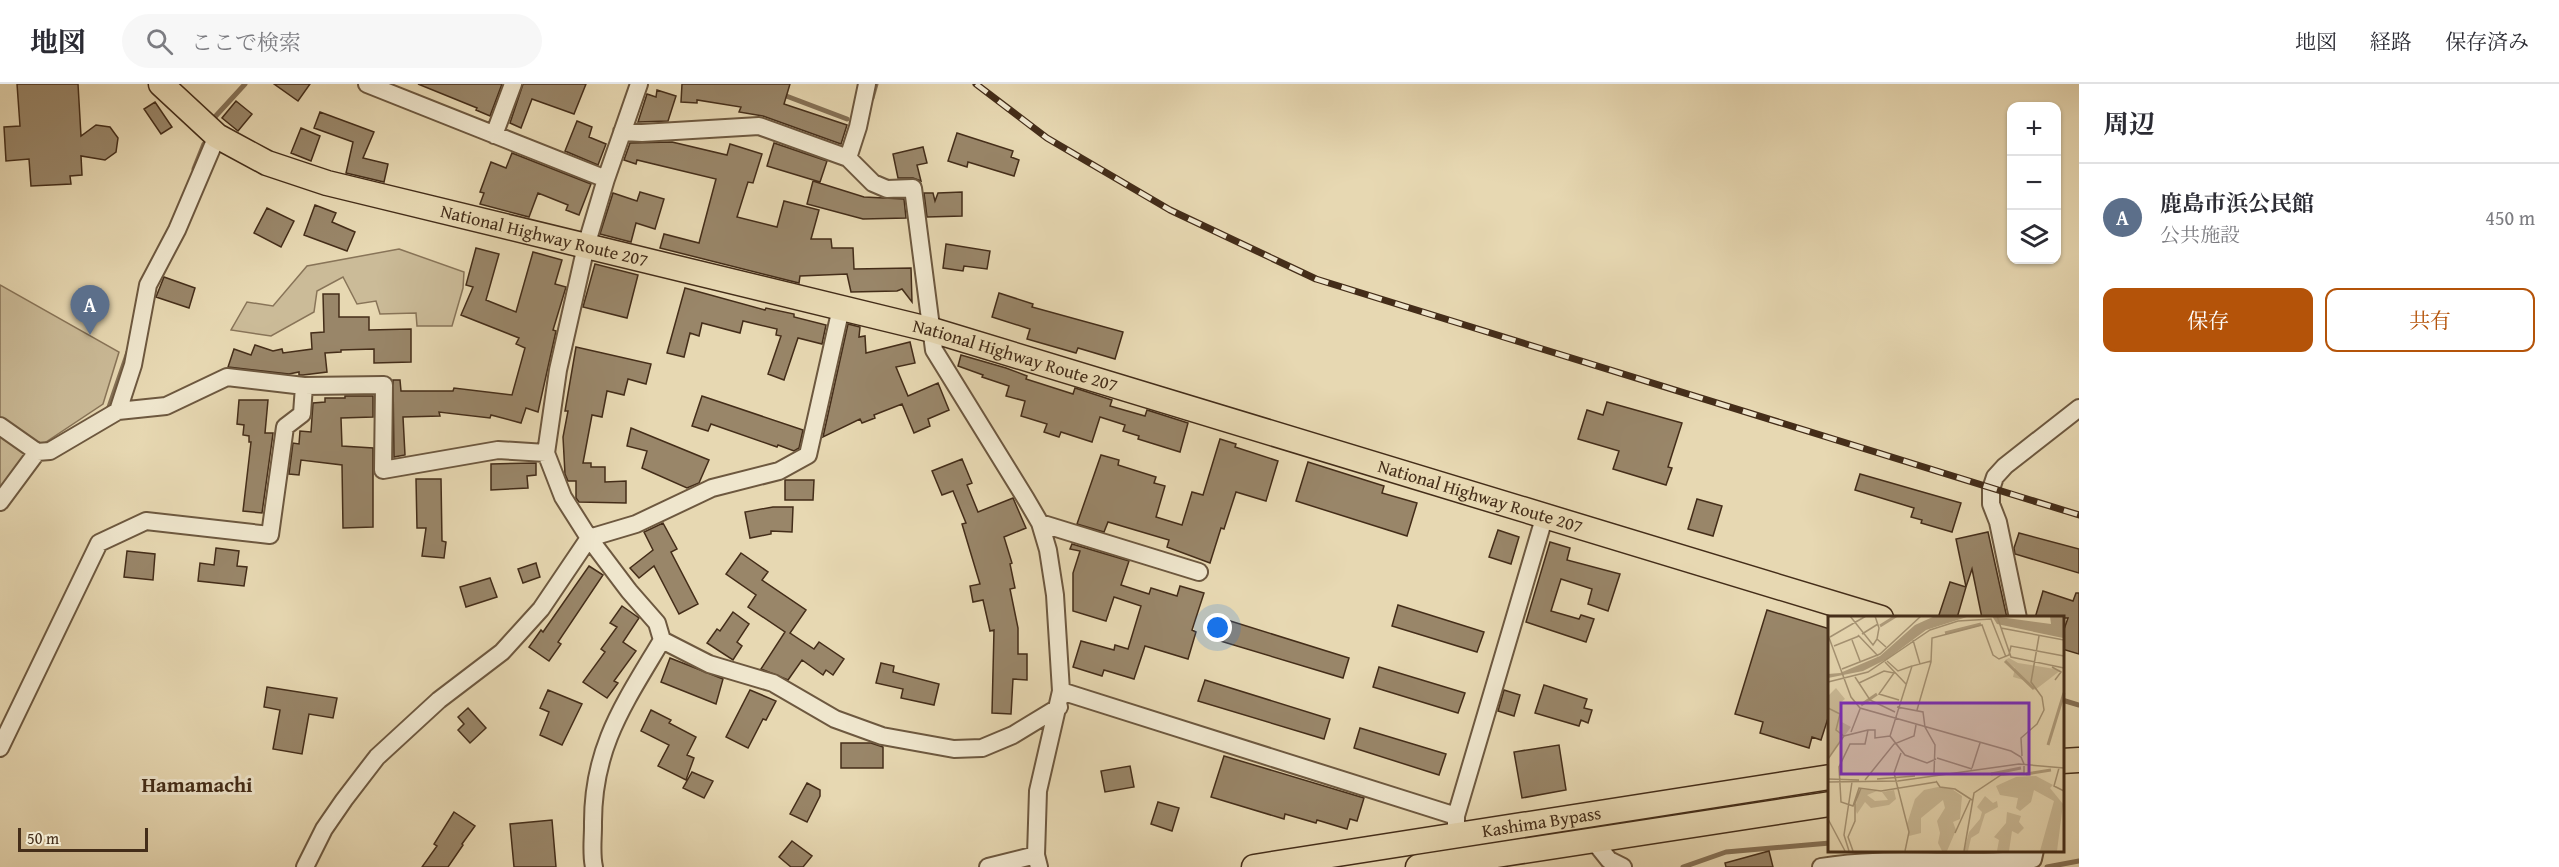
<!DOCTYPE html>
<html lang="ja">
<head>
<meta charset="utf-8">
<style>
  body { margin:0; font-family:"Gentium Book Plus","Noto Serif JP",serif; background:#f7f7f7; color:#2b2b33 }
  .controls { position:absolute; right:18px; top:18px; display:grid; overflow:hidden; border-radius:12px; box-shadow:0 2px 4px #0004 }
  .controls button { width:54px; height:54px; display:grid; place-items:center; padding:0; border:0; border-bottom:2px solid #e1e1e2; background:#fff; color:#2b2b33; font:30px sans-serif }
  .scale { position:absolute; left:18px; bottom:15px; width:130px; box-sizing:border-box; padding-left:6px; border:3px solid #442d19; border-top:0; font-size:16px; line-height:21px; white-space:nowrap; color:#442d19; -webkit-text-stroke:4px #efe6cd; paint-order:stroke }
  .you { position:absolute; left:1218px; top:544px; width:21px; height:21px; margin:-15px; border:4px solid #fff; border-radius:50%; background:#1a73e8; box-shadow:0 0 0 9px #1a73e833 }
  .badge { display:grid; place-items:center; width:39px; height:39px; border-radius:50%; background:#b45309; color:#fff; font-size:20px; font-weight:700 }
  .pin { position:absolute; translate:-50% -50px; filter:drop-shadow(0 2px 3px #0008) }
  .pin::after { content:''; position:absolute; top:32px; width:21px; height:18px; background:inherit; clip-path:polygon(0 0,100% 0,50% 100%) }
  .list { margin:0; padding:0; list-style:none }
  h2 { display:flex; justify-content:space-between; align-items:center; height:78px; margin:0; padding:0 24px; font-size:26px }
  h2 small { font-size:20px; font-weight:400; color:#7c7c81 }
  .list li { display:grid; grid-template-columns:39px 1fr auto; gap:18px; align-items:center; box-sizing:border-box; height:108px; padding:0 24px; border-top:2px solid #e1e1e2 }
  .list b { display:block; font-size:22px; white-space:nowrap }
  .list p { margin:0; font-size:20px; white-space:nowrap; color:#7c7c81 }
  .list em { font-size:20px; font-style:normal; color:#7c7c81 }
  .actions { display:flex; gap:12px; padding:18px 24px }
  .actions a { flex:1; padding:14px 0; border:2px solid #b45309; border-radius:12px; text-align:center; font-size:21px; color:#b45309 }
  .actions .main { background:#b45309; color:#fff }
  .icon { flex:none; width:33px; height:33px; fill:none; stroke:currentColor; stroke-width:2; stroke-linecap:round; stroke-linejoin:round }
  .map { position:relative; flex:none; width:2079px; height:783px; overflow:hidden }
  header { display:flex; align-items:center; gap:36px; box-sizing:border-box; height:84px; padding:0 30px; background:#fff; border-bottom:2px solid #e1e1e2 }
  header strong { font-size:28px }
  nav { display:flex; gap:33px; margin-inline-start:auto; font-size:21px }
  .search { width:420px; height:54px; background:#f7f7f7; display:flex; align-items:center; gap:15px; box-sizing:border-box; padding:0 21px; border-radius:33px; color:#7c7c81; font-size:22px }
  main { display:flex }
  aside { flex:1; background:#fff }
  .map>svg:first-child { display:block }
  .green { fill:#cbbb98; stroke:#887458; stroke-width:1.5 }
  .lines { fill:none; stroke-linecap:round; stroke-linejoin:round }
  .stream { stroke:#857156; stroke-width:5 }
  .building { fill:#998669; stroke:#442d19; stroke-width:1.5 }
  .minor-casing { stroke:#6d583f; stroke-width:20 }
  .highway-casing { stroke:#442d19; stroke-width:27 }
  .minor { stroke:#efe6cd; stroke-width:16 }
  .highway { stroke:#e7d8b2; stroke-width:24 }
  .rail-casing { stroke:#442d19; stroke-width:7 }
  .rail { stroke:#efe6cd; stroke-width:4.5; stroke-dasharray:14; stroke-linecap:butt }
  .labels { text-anchor:middle; stroke-width:6; stroke-linejoin:round; paint-order:stroke }
  .street-label { font-size:18px; fill:#442d19; stroke:#efe6cd }
  .quarter-label { font-size:21px; font-weight:bold; fill:#442d19; stroke:#efe6cd }
  .inset-river { fill:none; stroke:#b09e7e; stroke-width:3 }
  .inset-road { fill:none; stroke:#a69475; stroke-width:1.5 }
  .view { fill:#7b2cbf; fill-opacity:0.15; stroke:#7b2cbf; stroke-width:3 }
  .inset-edge { fill:none; stroke:#442d19; stroke-width:3 }
</style>
</head>
<body>
<header>
<strong>地図</strong>
<div class="search"><svg class="icon" aria-label="search" viewBox="0 0 24 24"><circle cx="10" cy="10" r="6"/><path d="M15 15l6 6"/></svg>ここで検索</div>
<nav><a>地図</a><a>経路</a><a>保存済み</a></nav>
</header>
<main>
<div class="map">
<svg width="2079" height="783" viewBox="0 0 2079 783">
  <rect width="100%" height="100%" fill="#e7d8b2"/>
  <filter id="stains"><feTurbulence type="fractalNoise" baseFrequency=".00333" numOctaves="4"/><feColorMatrix values="0 0 0 0 .2 0 0 0 0 .09 0 0 0 0 .02 0 0 0 .5 -.17"/></filter>
  <radialGradient id="worn" r=".72"><stop offset=".6" stop-color="#630" stop-opacity="0"/><stop offset="1" stop-color="#630" stop-opacity=".3"/></radialGradient>
  <path class="green" d="M399,165L464,188L463,204L452,242H417L416,229L380,230L376,217L357,220L343,193L317,207L314,228L271,252L231,246L247,218L273,222L307,182Z
    M0,201L119,268L103,320L25,372L0,405Z"/>
  <g class="lines">
    <path class="stream" d="M781,10L847,35
      M872,14L876,0
      M213,35L245,0
      M194,85L204,60
      M109,323L128,268
      M2062,616L2079,621
      M1683,783L1726,768L1830,759
      M2047,783L2079,777"/>
  </g>
  <path class="building" d="M17,0H78L81,52L96,41L110,43L118,54L116,68L105,76L81,72L82,91L70,92L71,100L31,102L29,75L6,77L4,43L20,42Z
    M274,0H310L298,17Z
    M418,0H502L490,32L476,26L477,24Z
    M523,0H586L574,30L532,15L521,44L510,39Z
    M682,0H790L784,20L847,41L841,60L763,32L739,28L741,23L697,16V19L681,18Z
    M657,6L676,12L668,37L638,38L647,10L656,13Z
    M236,17L252,30L238,47L222,34Z
    M155,18L172,43L161,50L144,25Z
    M320,28L374,48L363,74L388,80L384,98L346,89L353,58L314,44Z
    M577,37L592,43L589,53L606,60L598,81L565,67Z
    M301,44L320,52L311,77L291,69Z
    M957,49L1013,67L1011,73L1019,76L1014,92L968,78L967,83L948,77Z
    M672,58L727,71L730,60L762,70L753,99L748,98L737,133L777,143L784,117L819,126L811,155H831L832,164H853L854,185L911,184L912,218L902,205L897,207L851,208L847,190L800,192L799,199L660,164L664,150L699,159L716,95L637,76L636,80L624,76L630,59Z
    M774,59L827,77L820,98L767,82Z
    M923,63L927,79L917,81L921,97L913,94H898L893,70Z
    M512,69L591,100L579,131L566,126L568,121L538,109L529,133L480,120L484,109L480,108L491,78L506,84Z
    M813,97L864,113L904,115L906,134L863,135L807,120Z
    M640,108L664,115L655,145L636,139L631,158L600,150L613,109L637,117Z
    M962,108V132L927,133L924,109H933L935,117L938,109Z
    M315,121L336,129L332,138L355,148L347,167L304,151Z
    M267,124L294,137L281,163L254,149Z
    M946,160L990,167L987,185L964,182L963,187L943,184Z
    M476,164L499,170L486,216L516,228L533,168L562,176L555,200L566,203L553,246L556,247L538,328L526,324L521,339L491,331L490,334L439,328L440,332L403,333L405,371L394,373L393,296H400L401,307H453L454,304L512,311L525,264L516,260L519,254L461,231L473,203L466,201Z
    M595,180L638,191L627,234L583,223Z
    M164,193L195,204L189,224L156,213Z
    M685,204L765,226L766,224L794,230V233L826,241L822,260L798,254L784,296L768,290L781,252L776,251L777,245L743,237L740,249L702,239L699,252L690,249L684,273L667,269Z
    M999,209L1033,220L1032,223L1123,248L1115,275L1078,264L1076,269L1027,255L1030,245L992,233Z
    M323,210H339V233H369V246L411,245V278L374,279V265L341,266V268L325,269L327,288L303,291H299V288L289,290L228,283L234,265L251,271L255,261L273,267L282,265L283,269L312,265L311,249L324,248Z
    M848,240L860,243L859,253L865,252L866,269L910,258L915,279L896,283L908,312L938,299L949,326L928,335L930,342L914,349L902,320L874,331L875,334L862,339L860,335L823,353Z
    M576,263L651,280L646,300L628,295L624,311L607,307L602,333L592,331L583,379H591V383H605V398L626,397V419L579,418L576,414V397H568L565,390L563,353L568,327H565Z
    M961,271L1006,284L1027,292L1026,295L1073,310L1075,304L1112,316L1110,322L1145,332L1147,326L1188,339L1180,368L1138,355L1139,352L1123,347L1125,341L1100,333L1092,358L1061,348L1059,353L1044,348L1047,340L1021,332L1025,317L1006,312L1009,302L982,293L983,291L958,282Z
    M345,312H373V333L341,334L342,362L373,364V443L343,444L342,381L301,376L299,391L289,390L293,359L299,360L300,347L311,348L313,319L325,318V314H345Z
    M702,312L803,346L799,364L794,367L778,361L777,363L711,340L708,347L692,342Z
    M239,316H268L265,349H273L272,357L262,429L243,427L251,358H249V352L243,351L244,341L237,340Z
    M1607,318L1682,339L1668,383L1672,384L1666,401L1613,385L1619,367L1578,355L1587,326L1603,331Z
    M631,344L709,376L699,399L687,404L642,384L647,367L627,362Z
    M1220,355L1236,360L1235,363L1278,377L1266,417L1236,408L1224,445L1221,444L1210,479L1167,463L1169,456L1108,438L1104,448L1077,440L1101,371L1119,376L1118,381L1156,393L1154,399L1165,402L1156,433L1182,441L1192,408L1203,411Z
    M962,375L972,399L967,401L978,428L1013,414L1026,444L1004,453L1012,479L1010,480L1015,504L1010,505L1018,544V570H1027V596L1013,595L1011,630L992,629L994,546L990,547L983,516L973,518L970,502L980,500L962,440L966,439L953,407L942,411L932,387Z
    M1308,378L1384,402L1382,409L1417,419L1407,452L1296,417Z
    M536,379V391L527,392L528,404L491,406V380Z
    M1860,390L1961,419L1952,448L1921,439L1922,436L1911,433L1914,424L1855,406Z
    M416,395H441L442,457L446,458L444,474L422,472L426,444H417Z
    M785,396H814L813,416H785Z
    M1697,415L1722,422L1713,452L1688,445Z
    M773,423H793L792,448L771,447V450L750,454L745,428Z
    M663,439L677,465L671,468L698,520L679,530L654,482L639,494L630,484L653,466L644,448Z
    M1498,446L1519,453L1511,480L1489,473Z
    M1988,448L2007,534H1982L1972,485L1966,503L1956,455Z
    M2019,449L2079,465V489L2015,470L2014,464Z
    M1550,458L1570,464L1567,476L1620,490L1608,527L1588,520L1592,505L1561,495L1551,527L1579,535L1581,531L1594,535L1586,558L1526,538Z
    M1072,460L1129,477L1121,501L1149,510L1151,504L1177,512L1180,502L1204,509L1192,546L1196,548L1188,575L1145,562L1134,595L1104,586L1102,592L1073,583L1081,557L1114,566L1115,561L1128,565L1141,522L1114,513L1106,537L1073,527V489L1080,467L1070,465Z
    M216,464L239,467L237,482L247,483L244,502L198,497L200,479L214,481Z
    M127,467L155,470L153,496L124,493Z
    M741,469L768,488L762,496L806,526L790,549L814,565L819,558L844,575L833,591L826,586L823,591L802,576L788,596L761,585L785,548L748,523L756,511L726,490Z
    M536,479L540,493L523,499L518,485Z
    M589,482L603,491L558,558L561,560L549,577L529,563L541,546L543,548Z
    M490,494L497,513L466,523L460,503Z
    M1950,498L1966,503L1957,534H1938Z
    M2043,507L2073,517L2076,509H2079V570L2062,565V551L2068,534H2035Z
    M1398,521L1484,548L1477,568L1392,542Z
    M622,522L639,534L623,558L636,567L614,597L618,599L607,614L583,598L605,568L601,565L617,543L610,539Z
    M1767,526L1830,545V628L1821,656L1812,653L1809,664L1760,649L1763,638L1735,630Z
    M733,528L749,540L737,558L742,562L733,576L707,559L717,545L720,547Z
    M1224,535L1349,574L1343,594L1217,556Z
    M670,574L723,595L716,620L661,598Z
    M881,579L894,582L893,588L939,600L934,621L901,614L903,605L876,599Z
    M1379,583L1465,609L1458,629L1373,603Z
    M1205,596L1330,635L1324,655L1198,617Z
    M1544,601L1587,615L1584,624L1592,626L1588,639L1581,636L1579,642L1535,629Z
    M267,603L337,614L333,634L309,630L302,670L273,665L280,626L264,623Z
    M548,606L582,620L562,661L540,651L549,628L540,624Z
    M750,606L776,617L766,636L763,635L748,664L726,653Z
    M1504,606L1520,611L1514,632L1498,627Z
    M468,624L486,644L470,659L458,646L464,640L458,633Z
    M651,626L671,636L669,639L696,653L687,671L694,674L686,696L658,682L669,661L641,647Z
    M1360,644L1446,670L1439,691L1354,664Z
    M841,659H871L883,663V684H841Z
    M1559,661L1566,706L1522,714L1514,668Z
    M1224,672L1364,714L1357,737L1350,735L1347,745L1317,736L1316,739L1285,730L1284,735L1211,713Z
    M1130,682L1134,703L1105,708L1101,687Z
    M692,688L713,697L704,714L683,704Z
    M807,699L820,706V712L807,738L790,730Z
    M1158,718L1179,724L1172,747L1151,740Z
    M454,728L475,742L462,760L463,761L448,783H422L437,762L434,760Z
    M552,736L556,783H514L510,740Z
    M792,757L812,772L803,783H791L779,773Z
    M1769,767L1773,783H1726L1725,779Z"/>
  <g class="lines">
    <g class="minor-casing">
      <path id="minor" d="M367,0L606,95
        M639,0L606,95L586,162L558,286L546,369L563,413L589,454L629,507L657,539L662,556L709,580L773,599L835,635L882,652L954,665L982,664L1013,651L1059,623
        M622,48L642,49L759,42L848,74L873,99L887,105L913,104L934,266L1026,415L1040,439L1048,466L1055,511L1061,607L1038,707L1036,771L1039,783
        M494,51L513,0
        M848,74L858,43L867,0
        M118,327L133,281L148,201L177,146L217,52
        M0,342L37,368L50,367L118,327L166,322L227,293L304,302
        M0,418L37,368
        M1040,439L1199,488
        M2018,534L1998,438L1991,420V405L1995,393L2005,382L2079,324
        M1061,607L1456,732
        M0,664L99,459L146,437L270,451L285,343L302,330L304,302L384,301L383,386L498,366L546,369
        M1456,743V732L1545,431
        M1593,756L1609,776L1623,783
        M305,783L324,745L344,716L377,673L439,616L502,568L541,525L589,454L636,440L712,404L779,387L808,371L841,224
        M594,783C591,770 593,755 593,742C592,664 624,620 662,556
        M988,783L1036,771
        M1821,783C1891,771 1963,783 2033,775L2035,766"/>
    </g>
    <g class="highway-casing">
      <g id="highway">
        <path id="s1" d="M161,0L217,52L267,79L327,99L932,246L1881,534"/>
        <path d="M2062,677L2079,676"/>
        <path id="s2" d="M1254,783L1830,693"/>
        <path d="M1418,783L1830,720"/>
      </g>
    </g>
    <use href="#minor" class="minor"/>
    <use href="#highway" class="highway"/>
    <g class="rail-casing">
      <path id="rail" d="M976,0L1047,54L1170,126L1316,195L2079,431"/>
    </g>
    <use href="#rail" class="rail"/>
  </g>
  <g class="labels">
    <g class="street-label">
      <text dy="6" stroke="none"><textPath href="#s1" startOffset="420">National Highway Route 207</textPath></text>
      <text dy="6" stroke="none"><textPath href="#s1" startOffset="906">National Highway Route 207</textPath></text>
      <text dy="6" stroke="none"><textPath href="#s1" startOffset="1392">National Highway Route 207</textPath></text>
      <text dy="6" stroke="none"><textPath href="#s2" startOffset="291">Kashima Bypass</textPath></text>
    </g>
    <g class="quarter-label">
      <text x="197" y="708">Hamamachi</text>
    </g>
  </g>
  <g transform="translate(1828 532)">
    <rect width="236" height="236" fill="#e7d8b2"/>
    <path d="M181,42L190,47L233,54L207,74L199,65L185,61L187,52L177,44ZM8,72L17,83L13,86L12,105L23,111L0,142V80ZM208,160L225,169L222,172L235,188L229,235H212L226,185L206,174L203,186L192,195L188,192L190,182L172,179L168,170L188,161ZM110,171L124,173L134,180L132,203L125,206L128,214L119,235H114L110,227L112,217L109,205L117,192L115,184L93,202V217L81,220L79,208L87,183L96,174ZM32,173L49,175L39,179L47,185L60,184L54,176L66,174L68,183L61,189L43,192L37,186L29,198L27,192ZM157,180L165,187L169,185L170,191L157,198L151,217L143,222L140,235H136L141,216L152,203L154,196L149,191ZM179,196L193,200L191,206L196,212L190,218L184,215L181,235H169L171,224L166,221L178,207Z" fill="#cbbb98"/>
    <path d="M107,0H142L98,14L59,43L35,55L0,62V58L12,57L52,40L87,9ZM164,0L223,8L222,0H235V22L169,8Z" fill="#b09e7e"/>
    <path class="inset-river" d="M52,10L68,0M117,17L153,8M177,45L206,73M33,89L49,78M220,129L236,77M163,158L193,152M198,158L223,154"/>
    <path class="inset-road" d="M22,0L45,29L49,23M47,0L51,12L49,23L58,31M169,0L183,41L236,52M173,12L236,24M34,18L50,8M0,19L23,81L32,92L183,135L193,141L196,148M30,19L50,40M2,21L38,0M24,24L32,45M85,24L92,48M6,30L31,20M59,45L70,55L84,50M103,45L84,50L62,120L77,139L99,147L108,143M57,46L78,68M224,51L233,56L227,64M14,53L52,38L93,0M27,61L42,84L67,96M0,66L40,56L102,14L130,5L163,3L178,41M31,67L56,55L66,57L51,78L71,84M69,91L95,96L97,111L107,129L106,157M0,92L12,98L8,114L16,120M89,94L103,46L104,22L154,9L165,39L171,43L181,39L183,30L236,40M23,116L32,93M62,120L47,122V114H40L37,128H22L11,151L13,186L25,190L31,172L53,175L108,166M73,137L66,157L81,216L77,235M194,140L193,122L209,108L216,94L214,81L203,66L211,20M109,142L144,153M0,143L16,120L40,114M144,152L152,127M231,152L226,170L236,175M0,163L31,164M49,163L87,160M37,164L66,128L86,120L88,109M108,165L112,171L127,173L144,184M0,166L70,165L191,148L236,152M0,203L17,235M127,217L142,184M21,235L16,219L24,166M25,235L20,221L27,205V187L33,172M136,235L146,177L173,159L196,157V148"/>
    <path class="view" d="M13,87H201V158H13Z"/>
    <rect width="236" height="236" class="inset-edge"/>
  </g>
  <rect width="100%" height="100%" filter="url(#stains)"/>
  <rect width="100%" height="100%" fill="url(#worn)"/>
</svg>
<div class="controls">
<button>+</button>
<button>−</button>
<button><svg class="icon" aria-label="layers" viewBox="0 0 24 24"><path d="M12 4l9 5-9 5-9-5zM3 14l9 5 9-5"/></svg></button>
</div>
<div class="scale">50 m</div>
<div class="you"></div>
<div class="pin badge" style="left:90px;top:251px;background:#5c6f8a">A</div>
</div>
<aside>
<h2>周辺<small></small></h2>
<ul class="list">
<li><span class="badge" style="background:#5c6f8a">A</span><div><b>鹿島市浜公民館</b><p>公共施設</p></div><em>450 m</em></li>
</ul>
<div class="actions"><a class="main">保存</a><a>共有</a></div>
</aside>
</main>
</body>
</html>
